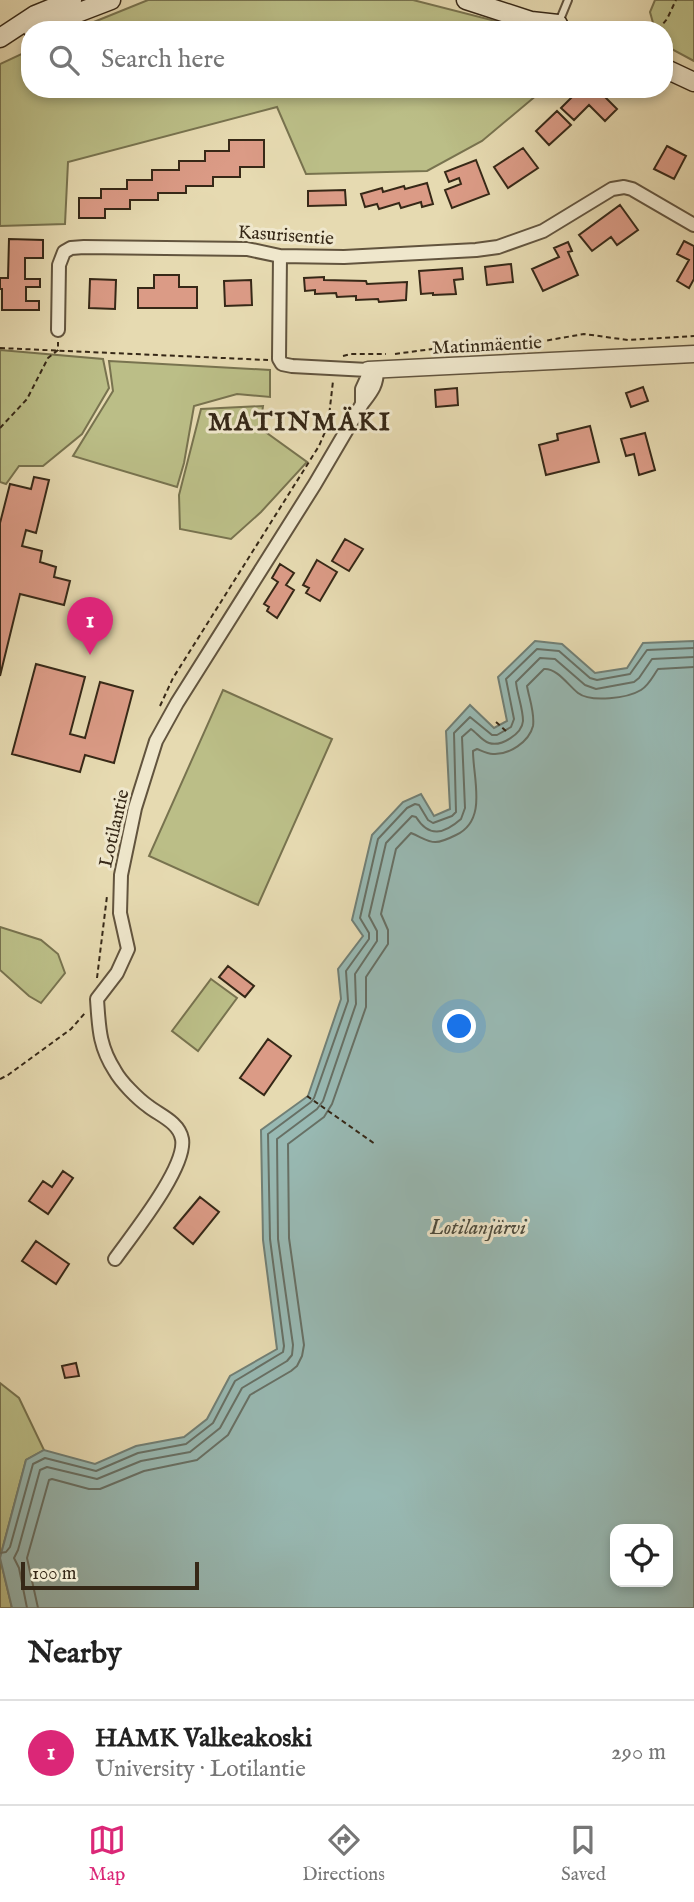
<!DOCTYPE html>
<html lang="en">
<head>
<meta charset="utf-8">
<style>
  body { margin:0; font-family:"IM FELL English",serif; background:#f6f6f6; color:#222 }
  .controls { position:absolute; right:21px; bottom:21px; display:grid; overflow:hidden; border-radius:14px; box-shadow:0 4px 10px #0003 }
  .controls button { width:63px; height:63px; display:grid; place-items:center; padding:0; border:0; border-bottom:2px solid #e0e0e0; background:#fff; color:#222; font:35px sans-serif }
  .scale { position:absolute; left:21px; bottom:18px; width:178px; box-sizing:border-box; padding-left:7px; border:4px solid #362817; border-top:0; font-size:19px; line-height:24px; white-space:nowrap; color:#362817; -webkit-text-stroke:5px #efe7cc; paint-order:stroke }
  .you { position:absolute; left:460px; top:1027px; width:24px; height:24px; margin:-18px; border:5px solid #fff; border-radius:50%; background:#1a73e8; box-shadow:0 0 0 10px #1a73e833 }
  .badge { display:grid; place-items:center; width:46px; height:46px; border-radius:50%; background:#db2777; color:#fff; font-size:23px; font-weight:700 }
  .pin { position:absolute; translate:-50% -58px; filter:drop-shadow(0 2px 4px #0008) }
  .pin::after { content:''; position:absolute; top:37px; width:24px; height:21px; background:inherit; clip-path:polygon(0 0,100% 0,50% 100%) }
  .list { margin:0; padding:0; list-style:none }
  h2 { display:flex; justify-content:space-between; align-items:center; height:91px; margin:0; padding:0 28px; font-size:30px }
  h2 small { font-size:23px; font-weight:400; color:#767676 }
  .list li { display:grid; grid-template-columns:46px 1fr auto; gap:21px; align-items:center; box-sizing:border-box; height:105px; padding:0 28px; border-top:2px solid #e0e0e0 }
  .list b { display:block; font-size:26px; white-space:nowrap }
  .list p { margin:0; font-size:23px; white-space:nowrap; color:#767676 }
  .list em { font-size:23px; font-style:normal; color:#767676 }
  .icon { flex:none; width:38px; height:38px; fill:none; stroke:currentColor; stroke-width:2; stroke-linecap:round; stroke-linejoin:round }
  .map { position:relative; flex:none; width:694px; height:1608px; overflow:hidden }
  .search { position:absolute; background:#fff; box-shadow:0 4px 10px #0003; left:21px; right:21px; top:21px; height:77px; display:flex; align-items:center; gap:18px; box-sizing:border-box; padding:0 24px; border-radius:28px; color:#767676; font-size:26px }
  .sheet { height:196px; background:#fff }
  nav { display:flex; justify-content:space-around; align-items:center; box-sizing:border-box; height:98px; border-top:2px solid #e0e0e0; background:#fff; font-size:19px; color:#767676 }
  nav a { display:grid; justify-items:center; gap:4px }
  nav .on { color:#db2777 }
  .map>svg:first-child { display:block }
  .green { fill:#bbbe87; stroke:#78734f; stroke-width:2 }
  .water { fill:#98b9b3; stroke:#717f75; stroke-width:2; fill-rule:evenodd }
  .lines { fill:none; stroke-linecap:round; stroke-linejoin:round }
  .shore { stroke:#677065; stroke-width:2 }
  .building { fill:#db9b86; stroke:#362817; stroke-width:2 }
  .service-casing { stroke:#62543e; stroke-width:10 }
  .minor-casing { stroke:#62543e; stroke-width:16 }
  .tertiary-casing { stroke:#62543e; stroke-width:19 }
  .secondary-casing { stroke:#362817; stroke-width:21 }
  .path { stroke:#362817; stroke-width:2; stroke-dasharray:5 3.5; stroke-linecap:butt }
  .service { stroke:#efe7cc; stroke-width:6 }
  .minor { stroke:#efe7cc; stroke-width:12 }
  .tertiary { stroke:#efe7cc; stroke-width:16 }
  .secondary { stroke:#efe7cc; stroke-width:18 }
  .labels { text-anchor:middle; stroke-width:6; stroke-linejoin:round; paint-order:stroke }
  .street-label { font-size:19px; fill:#362817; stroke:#efe7cc }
  .water-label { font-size:21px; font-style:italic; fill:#4e4c3e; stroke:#efe7cc }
  .district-label { font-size:26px; font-weight:bold; letter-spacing:2px; fill:#362817; stroke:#efe7cc }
</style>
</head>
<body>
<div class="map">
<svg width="694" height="1608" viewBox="0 0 694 1608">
  <rect width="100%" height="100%" fill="#e6dab1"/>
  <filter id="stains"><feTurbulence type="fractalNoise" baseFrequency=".00286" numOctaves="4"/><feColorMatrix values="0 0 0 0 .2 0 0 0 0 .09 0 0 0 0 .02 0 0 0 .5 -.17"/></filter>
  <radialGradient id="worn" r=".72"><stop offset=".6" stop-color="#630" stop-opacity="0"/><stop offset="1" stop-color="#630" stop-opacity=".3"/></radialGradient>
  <path class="green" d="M148,0H413L531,30H74Z
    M655,0H694V61L664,45V30H655L650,12Z
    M30,50V89H544L482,141L427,171L306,174L277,107L68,162L65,224L0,226V64Z
    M0,350L103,359L109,388L82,434L43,466H19L6,484L0,482Z
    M109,361L270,370V397L237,394L194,406L184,463L177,487L73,456L113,391Z
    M263,406L260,428L307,462L261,512L231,539L180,529L179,495L201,409Z
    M223,690L332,739L258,905L149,856Z
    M0,927L41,940L58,954L65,973L41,1003L29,996L0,970Z
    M211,979L237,998L198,1051L172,1031Z
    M0,1383L19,1398L44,1450L26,1460L0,1558L12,1608H0Z"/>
  <path class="water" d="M535,641L562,644L595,673L627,668L643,643L694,641V1608H12L0,1558L26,1460L44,1450L95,1464L136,1446L184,1437L207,1419L230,1376L277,1349L263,1240L261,1130L308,1096L341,999L338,969L363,936L352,920L372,835L403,802L421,794L434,816L450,809L446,731L470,705L494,728L507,721L498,677ZM615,1529H668V1582H615Z"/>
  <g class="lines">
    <path class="shore" d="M0,1553L6,1552L10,1547L33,1464L45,1458L96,1471L138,1453L186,1444L213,1423L235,1381L283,1352L284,1346L270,1239L268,1134L311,1102L314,1098L348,1001L346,971L369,939V933L360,918L378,839L407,808L415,804L419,805L428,820L433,823L452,816L456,812L454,733L470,717L492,735H497L511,727L514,719L506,679L537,649L559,651L590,678L597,680L630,674L647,650L694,648
      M27,1608L19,1568L14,1558L18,1550L40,1470L47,1467L97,1479L141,1461L190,1452L220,1428L242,1388L287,1361L292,1355L293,1345L278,1239L277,1139L317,1109L323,1101L356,1004L355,974L377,941V931L369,916L386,843L412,816L416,817C429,838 444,834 461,819L465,808L462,737L471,729C477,733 482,741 489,743C501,747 522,734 523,721C523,708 517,694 516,682L540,658L555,659L585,685L596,689L634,682L639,678L652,659L694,657
      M38,1608L27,1558L49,1480L52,1479L89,1489H100L144,1471L197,1460L228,1435L250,1395L291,1371L297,1366L302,1356L304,1345L289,1238L288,1144L324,1117L332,1104L366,1007V977L388,944V930L381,914L396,849L411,833C432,842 432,847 456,835C488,820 473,779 473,751L477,749C482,751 487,754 493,754C509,755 529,742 533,726C535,713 529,698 527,686L544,669C557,668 568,685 578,693C591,703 628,698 641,690C649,685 653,676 658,669L694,667"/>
  </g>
  <path class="building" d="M580,89H597L617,109L605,121L589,105L574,120L561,108Z
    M557,111L571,125L549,145L536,131Z
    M229,140H264V167H240V177H213V186H186V193H158V200H130V209H105V218H79V198H101V189H127V180H152V170H179V161H205V151H229Z
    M667,146L686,156L674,179L654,169Z
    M523,148L538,168L508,188L494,167Z
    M476,160L489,194L452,208L445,190L461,184L459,178L449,182L445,172Z
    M427,183L433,204L422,207L421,202L401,208L399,203L379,209L377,204L365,207L361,194L382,188L383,192L404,186L405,189Z
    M345,190L346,205L308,206V191Z
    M620,205L638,230L617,245L611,237L592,251L579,235Z
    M9,239L43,240V258H25V279H40V287H26V301H39V310H2V289H0V278H8Z
    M684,241L694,246V279L689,288L677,281L689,260L677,254Z
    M568,242L572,251L568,252L578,275L543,291L532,269L559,257L554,248Z
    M511,264L513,282L487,285L485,267Z
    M462,268L463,279L454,280L456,294L433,295V293L421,294L419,271Z
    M154,275H179V287H197V308H138V288H154Z
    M324,277V280L366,281L367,284L407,282L406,300L379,302L378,299L356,300V296L337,297L336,293L315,294V290L305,291L304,278Z
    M90,279L116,280L115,309L89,308Z
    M251,280L252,305L225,306L224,281Z
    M643,387L648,401L631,407L626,393Z
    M457,388L458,405L436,407L435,390Z
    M590,426L599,462L546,475L539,445L558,440L557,434Z
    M645,433L655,470L639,475L634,454L626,456L621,439Z
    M34,477L49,480L36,533L26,530L22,546L42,551L40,562L56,567L54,577L70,581L64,605L20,594L0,676V523L10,484L31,489Z
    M345,539L363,549L349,571L332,561Z
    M317,560L337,572L320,601L306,593L309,588L303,585Z
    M280,564L294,573L286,585L294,590L277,618L267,611L269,607L264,604L278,582L272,578Z
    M36,664L85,677L70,734L85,738L100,682L133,691L114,763L85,755L80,772L12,754Z
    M228,966L254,986L245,997L219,977Z
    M268,1039L291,1056L264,1095L240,1078Z
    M63,1171L73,1178L48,1214L29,1201L43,1181L52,1187Z
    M200,1197L219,1212L193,1244L174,1228Z
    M36,1241L69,1264L56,1284L22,1261Z
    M76,1363L79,1376L65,1378L62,1366Z"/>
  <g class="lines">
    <g class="service-casing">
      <path id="service" d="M559,22L568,0"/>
    </g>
    <g class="minor-casing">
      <path id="minor" d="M280,256L279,359L282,364L292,366L368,370L367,378L362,389V404
        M58,330L59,265L64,252L71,248L84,247L247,249L280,256L344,257L476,250L498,247L543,231L612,189L624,187L632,189L694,225
        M115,1259C132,1235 187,1167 182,1139C179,1122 159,1115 148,1106C138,1099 121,1082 115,1071C99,1046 99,1028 97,999L117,973L128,949L120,913L121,875L135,808L156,741L177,703L315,484L362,404C371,392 377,386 377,370"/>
    </g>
    <g class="tertiary-casing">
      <path id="tertiary" d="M368,370L694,354"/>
    </g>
    <g class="secondary-casing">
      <path id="secondary" d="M466,0L531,21L558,24
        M33,30L111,0
        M0,38L35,15L72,0
        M664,68L694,82"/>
    </g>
    <path class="path" d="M658,30L667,19L676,0
      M0,348L268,360
      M395,354L469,344L538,342L584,334L628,340L694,336
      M343,356L351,354H386
      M0,428L27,399L48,358L58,350V342
      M160,706L173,678L319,446L328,425L333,381
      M496,722L506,731
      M97,978L107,896
      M0,1079L8,1075L71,1029L85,1013
      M307,1096L375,1144"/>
    <use href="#service" class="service"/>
    <use href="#minor" class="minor"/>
    <use href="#tertiary" class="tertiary"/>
    <use href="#secondary" class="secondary"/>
  </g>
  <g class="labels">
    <g class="street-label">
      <text transform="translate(286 234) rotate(4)" y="7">Kasurisentie</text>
      <text transform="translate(487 344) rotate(-3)" y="7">Matinmäentie</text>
      <text transform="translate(113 828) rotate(-77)" y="7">Lotilantie</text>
    </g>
    <g class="water-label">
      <text x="478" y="1234">Lotilanjärvi</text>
    </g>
    <g class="district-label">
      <text x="300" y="430">MATINMÄKI</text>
    </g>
  </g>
  <rect width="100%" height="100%" filter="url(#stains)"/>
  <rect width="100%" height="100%" fill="url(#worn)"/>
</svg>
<div class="controls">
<button><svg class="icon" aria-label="locate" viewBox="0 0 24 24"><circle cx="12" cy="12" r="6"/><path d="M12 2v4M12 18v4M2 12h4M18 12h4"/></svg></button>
</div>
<div class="scale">100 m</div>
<div class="you"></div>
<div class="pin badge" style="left:90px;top:655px">1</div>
<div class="search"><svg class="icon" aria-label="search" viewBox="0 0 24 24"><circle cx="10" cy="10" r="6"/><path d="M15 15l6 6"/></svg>Search here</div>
</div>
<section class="sheet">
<h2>Nearby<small></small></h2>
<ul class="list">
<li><span class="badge">1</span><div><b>HAMK Valkeakoski</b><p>University · Lotilantie</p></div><em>290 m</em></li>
</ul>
</section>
<nav>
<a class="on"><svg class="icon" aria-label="map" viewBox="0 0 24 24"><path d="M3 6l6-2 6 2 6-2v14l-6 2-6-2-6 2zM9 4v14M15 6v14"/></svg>Map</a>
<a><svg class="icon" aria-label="directions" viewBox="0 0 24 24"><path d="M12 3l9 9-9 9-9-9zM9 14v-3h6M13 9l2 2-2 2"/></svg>Directions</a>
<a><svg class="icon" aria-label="saved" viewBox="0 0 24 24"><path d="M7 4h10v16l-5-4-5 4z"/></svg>Saved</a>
</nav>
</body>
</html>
